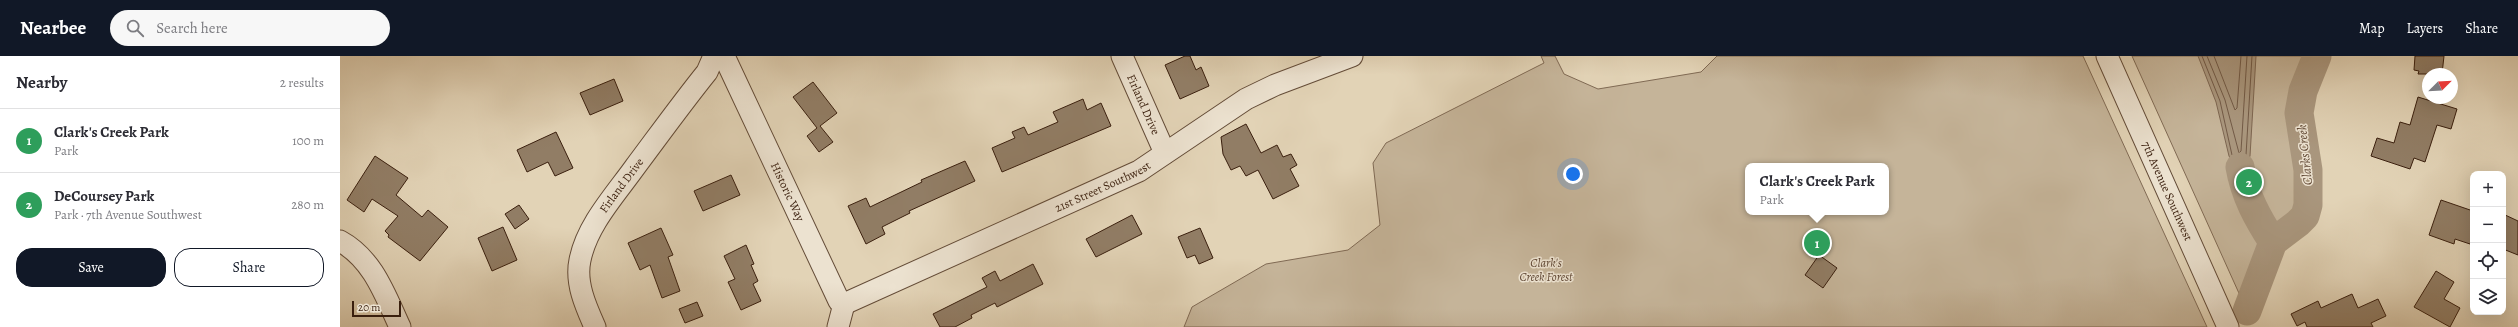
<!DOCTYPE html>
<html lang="en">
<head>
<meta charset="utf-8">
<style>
  body { margin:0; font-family:Alegreya,serif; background:#f7f7f7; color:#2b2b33 }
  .controls { position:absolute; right:12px; bottom:12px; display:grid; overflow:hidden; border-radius:8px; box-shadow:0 4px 16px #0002 }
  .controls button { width:36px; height:36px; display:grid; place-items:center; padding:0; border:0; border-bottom:1px solid #e1e1e2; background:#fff; color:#2b2b33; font:20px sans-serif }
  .compass { position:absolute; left:2082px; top:12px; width:36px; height:36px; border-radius:50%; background:#fff; box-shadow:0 4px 16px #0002; rotate:66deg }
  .scale { position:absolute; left:12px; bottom:10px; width:49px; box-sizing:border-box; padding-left:4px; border:2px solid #3a1f0e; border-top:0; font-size:11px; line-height:14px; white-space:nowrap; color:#3a1f0e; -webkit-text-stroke:3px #ece2d0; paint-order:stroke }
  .you { position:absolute; left:1233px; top:118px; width:14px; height:14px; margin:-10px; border:3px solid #fff; border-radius:50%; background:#1a73e8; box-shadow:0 0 0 6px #1a73e833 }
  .badge { display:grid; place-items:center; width:26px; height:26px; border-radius:50%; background:#111827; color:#fff; font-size:13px; font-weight:700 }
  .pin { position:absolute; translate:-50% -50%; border:2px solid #fff; box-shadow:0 1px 4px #0006 }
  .popup { position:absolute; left:1405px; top:107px; width:144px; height:52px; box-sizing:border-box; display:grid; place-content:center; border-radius:8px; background:#fff; filter:drop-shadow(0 1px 3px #0005); font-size:13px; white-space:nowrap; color:#7c7c81 }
  .popup b { font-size:15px; color:#2b2b33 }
  .popup::after { content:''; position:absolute; left:50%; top:100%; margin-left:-8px; border:8px solid transparent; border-top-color:#fff }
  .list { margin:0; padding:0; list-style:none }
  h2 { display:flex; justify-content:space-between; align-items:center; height:52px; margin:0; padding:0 16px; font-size:17px }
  h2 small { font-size:13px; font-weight:400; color:#7c7c81 }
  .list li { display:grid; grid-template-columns:26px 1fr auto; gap:12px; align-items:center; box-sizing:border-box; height:64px; padding:0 16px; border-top:1px solid #e1e1e2 }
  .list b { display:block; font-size:15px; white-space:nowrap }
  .list p { margin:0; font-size:13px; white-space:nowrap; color:#7c7c81 }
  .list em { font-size:13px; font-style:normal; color:#7c7c81 }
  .actions { display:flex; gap:8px; padding:12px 16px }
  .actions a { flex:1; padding:9px 0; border:1px solid #111827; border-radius:16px; text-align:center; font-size:14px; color:#111827 }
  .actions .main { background:#111827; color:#fff }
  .icon { flex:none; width:22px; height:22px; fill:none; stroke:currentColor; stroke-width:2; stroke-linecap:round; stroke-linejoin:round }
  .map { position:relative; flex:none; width:2178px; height:271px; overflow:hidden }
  header { display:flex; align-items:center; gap:24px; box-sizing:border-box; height:56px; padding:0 20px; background:#111827; color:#fff }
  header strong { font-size:19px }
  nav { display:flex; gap:22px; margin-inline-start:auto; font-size:14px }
  .search { width:280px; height:36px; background:#f7f7f7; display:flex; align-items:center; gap:10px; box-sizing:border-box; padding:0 14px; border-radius:22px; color:#7c7c81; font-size:15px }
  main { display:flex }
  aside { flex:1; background:#fff }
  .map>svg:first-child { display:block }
  .green { fill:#c5b499; stroke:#806a54; fill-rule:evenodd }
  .water { fill:#a9967d; stroke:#7d6651 }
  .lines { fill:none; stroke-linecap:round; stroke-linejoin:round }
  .shore { stroke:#725a46; stroke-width:1 }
  .river { stroke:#a9967d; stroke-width:29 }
  .building { fill:#917d65; stroke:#3a1f0e }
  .minor-casing { stroke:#644c38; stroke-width:23 }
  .minor { stroke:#ece2d0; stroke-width:21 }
  .labels { text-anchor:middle; stroke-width:3; stroke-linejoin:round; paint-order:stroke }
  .street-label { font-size:12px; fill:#3a1f0e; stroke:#ece2d0 }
  .park-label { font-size:12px; font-style:italic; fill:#5d4431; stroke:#ece2d0 }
  .water-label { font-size:13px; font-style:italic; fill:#614935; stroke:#ece2d0 }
</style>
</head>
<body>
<header>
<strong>Nearbee</strong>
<div class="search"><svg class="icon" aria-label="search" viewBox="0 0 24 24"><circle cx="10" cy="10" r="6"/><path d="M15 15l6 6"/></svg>Search here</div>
<nav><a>Map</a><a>Layers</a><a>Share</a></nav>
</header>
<main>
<aside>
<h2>Nearby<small>2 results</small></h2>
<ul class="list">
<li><span class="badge" style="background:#2e9e5b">1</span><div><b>Clark's Creek Park</b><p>Park</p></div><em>100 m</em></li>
<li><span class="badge" style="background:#2e9e5b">2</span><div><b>DeCoursey Park</b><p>Park · 7th Avenue Southwest</p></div><em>280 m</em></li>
</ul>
<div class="actions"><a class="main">Save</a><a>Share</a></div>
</aside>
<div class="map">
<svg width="2178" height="271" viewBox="0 0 2178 271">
  <rect width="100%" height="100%" fill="#e2d3b6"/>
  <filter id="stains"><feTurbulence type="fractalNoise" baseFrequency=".005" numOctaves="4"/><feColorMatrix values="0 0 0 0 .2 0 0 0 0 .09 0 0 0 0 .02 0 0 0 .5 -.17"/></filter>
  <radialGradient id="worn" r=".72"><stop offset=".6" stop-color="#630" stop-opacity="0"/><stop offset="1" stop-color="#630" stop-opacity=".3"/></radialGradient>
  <path class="green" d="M1201,0H1215L1224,18L1258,33L1361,16L1377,0H1743L1867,271H844L852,251L926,208L1008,194L1040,169L1033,107L1046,87L1204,7ZM1408,110H1546V156H1408Z
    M1792,0H1977L1963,35L1959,57L1968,114V149L1965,160L1958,167L1933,187L1907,255Z"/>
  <path class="water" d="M1858,0H1916L1910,100L1906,108L1900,111L1894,109L1889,100L1876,46Z"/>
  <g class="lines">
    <path class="shore" d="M1862,0L1880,45L1892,99L1900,107L1906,99L1912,0
      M1867,0L1885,44L1899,97L1901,95L1907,0
      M1874,0L1895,54L1897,52L1901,0"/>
    <path class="river" d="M1900,111C1905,140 1918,163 1933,186
      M1907,255L1933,186L1958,167L1965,160L1968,149V114L1959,57L1963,35L1977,0"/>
  </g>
  <path class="building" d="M845,0H850L856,14L861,11L869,30L840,43L825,9Z
    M2075,0H2104L2102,18H2078L2079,15L2074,14Z
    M274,23L283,45L250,59L240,37Z
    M473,26L497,57L480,70L493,86L479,96L467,80L477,72L453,41Z
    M2078,41L2117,53L2111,73L2097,69L2085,106L2074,102L2070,113L2031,100L2037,82L2054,87L2060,66L2070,69Z
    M743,43L747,54L761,47L771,70L662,116L652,92L675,82L672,76L684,71L688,79L718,66L713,56Z
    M906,68L921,97L937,89L943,101L951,98L957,109L950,113L959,130L933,143L918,114L906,120L900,110L891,114L883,98L881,81Z
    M216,76L233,112L215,120L208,106L187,116L177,94Z
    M35,100L68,122L56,139L82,161L88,154L108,171L80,205L48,181L49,179L45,175L58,160L32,143L24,156L7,144Z
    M625,105L635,125L569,155L570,157L542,171L545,178L526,188L508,150L526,142L530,151L582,126L581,124Z
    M391,119L400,139L363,155L354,135Z
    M2101,144L2133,155V178L2130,188L2115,183L2114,188L2089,179Z
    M179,149L189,163L175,173L165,158Z
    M2163,158L2178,165V199L2163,193Z
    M792,159L802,178L756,201L746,183Z
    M163,171L177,204L152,215L138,182Z
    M321,172L333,199L328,201L340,235L322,242L310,209L300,214L288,187Z
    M860,172L873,202L859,208L855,199L847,202L838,181Z
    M406,189L414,208L411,209L418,225L413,228L421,245L401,254L388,226L395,223L384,200Z
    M1479,199L1497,212L1483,232L1465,219Z
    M693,208L703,228L657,251L655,247L631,259L632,262L615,271H600L593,258L647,231L642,222L655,215L660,225Z
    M2096,215L2114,226L2104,243L2120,252L2110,271L2074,251Z
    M2012,238L2018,252L2038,243L2046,260L2031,267L2033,271H1967L1965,266L1957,270L1951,258L1978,245L1981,252Z
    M357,246L363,260L345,267L339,253Z"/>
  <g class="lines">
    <g class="minor-casing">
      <g id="minor">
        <path id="s1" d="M384,0L499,245L504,248L498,271"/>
        <path id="s2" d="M782,0L825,97"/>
        <path id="s3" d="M1767,0L1888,271"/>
        <path d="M0,185C33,203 45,239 60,271"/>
        <path id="s4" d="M504,248L799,115L906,43L935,29L1012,0"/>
        <path id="s5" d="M255,271C246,251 235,227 240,204C247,169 275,139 295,111C319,79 342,47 367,16L374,0"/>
      </g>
    </g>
    <use href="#minor" class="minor"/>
  </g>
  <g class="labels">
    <g class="street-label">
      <text dy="4" stroke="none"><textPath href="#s2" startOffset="53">Firland Drive</textPath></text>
      <text dy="4" stroke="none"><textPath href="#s5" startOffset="156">Firland Drive</textPath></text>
      <text dy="4" stroke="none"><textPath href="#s4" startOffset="284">21st Street Southwest</textPath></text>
      <text dy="4" stroke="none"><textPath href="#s1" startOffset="150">Historic Way</textPath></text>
      <text dy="4" stroke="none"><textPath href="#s3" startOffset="148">7th Avenue Southwest</textPath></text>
    </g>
    <g class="park-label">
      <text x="1206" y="211">Clark's<tspan x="1206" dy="14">Creek Forest</tspan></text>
    </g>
    <g class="water-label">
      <text transform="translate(1964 99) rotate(-96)" y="5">Clarks Creek</text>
    </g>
  </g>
  <rect width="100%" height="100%" filter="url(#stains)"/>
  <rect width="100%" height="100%" fill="url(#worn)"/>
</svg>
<div class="controls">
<button>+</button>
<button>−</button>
<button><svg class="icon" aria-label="locate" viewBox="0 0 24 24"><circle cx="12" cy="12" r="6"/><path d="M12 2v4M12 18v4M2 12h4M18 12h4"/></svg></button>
<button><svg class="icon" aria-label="layers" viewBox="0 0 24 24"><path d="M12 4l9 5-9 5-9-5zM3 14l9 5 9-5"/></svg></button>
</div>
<svg class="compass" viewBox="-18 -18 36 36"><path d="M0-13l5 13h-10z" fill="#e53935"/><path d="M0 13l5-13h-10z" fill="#7c7c81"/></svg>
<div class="scale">20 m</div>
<div class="you"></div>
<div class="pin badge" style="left:1477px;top:187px;background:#2e9e5b">1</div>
<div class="popup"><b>Clark's Creek Park</b>Park</div>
<div class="pin badge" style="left:1909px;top:126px;background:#2e9e5b">2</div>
</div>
</main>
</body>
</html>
